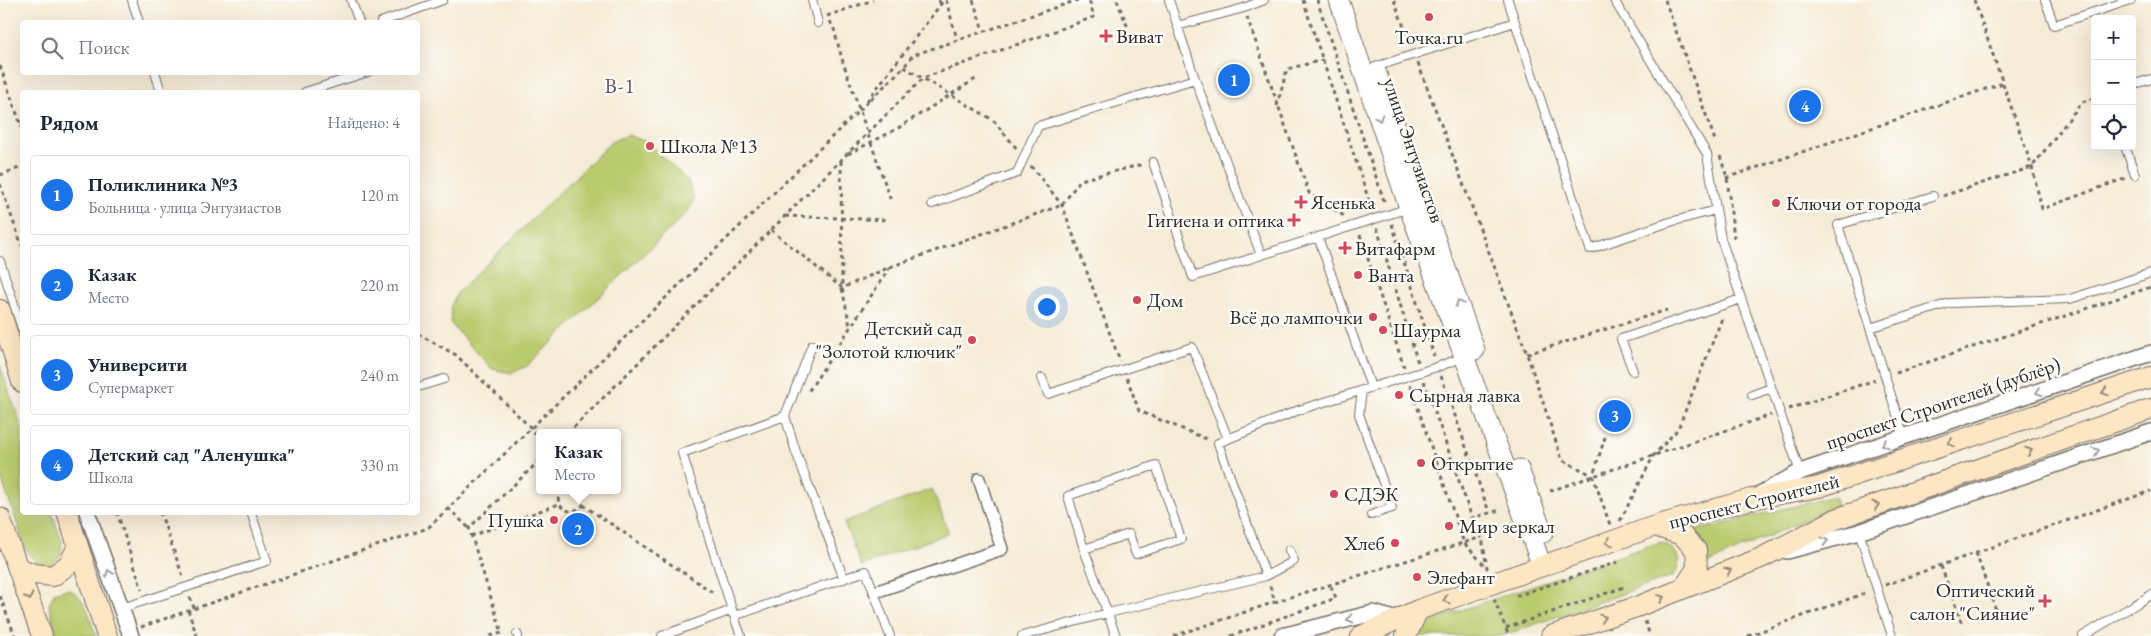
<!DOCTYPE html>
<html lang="ru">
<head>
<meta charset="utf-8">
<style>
  body { margin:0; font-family:"EB Garamond",serif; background:#f6f6f7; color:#1f2937 }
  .controls { position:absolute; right:15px; top:15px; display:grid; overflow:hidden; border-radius:5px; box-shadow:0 5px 20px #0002 }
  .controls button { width:45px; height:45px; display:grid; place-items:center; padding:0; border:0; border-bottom:1px solid #e0e1e3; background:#fff; color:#1f2937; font:25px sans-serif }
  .you { position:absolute; left:1046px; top:306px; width:18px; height:18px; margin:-12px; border:4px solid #fff; border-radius:50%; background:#1a73e8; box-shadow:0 0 0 8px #1a73e833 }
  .badge { display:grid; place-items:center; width:32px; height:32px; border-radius:50%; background:#1a73e8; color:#fff; font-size:16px; font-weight:700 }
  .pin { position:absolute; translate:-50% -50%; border:2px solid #fff; box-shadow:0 1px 5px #0006 }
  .popup { position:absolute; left:536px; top:429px; width:85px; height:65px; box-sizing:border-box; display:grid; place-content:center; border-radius:5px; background:#fff; filter:drop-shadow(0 1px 4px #0005); font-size:16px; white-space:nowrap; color:#747a83 }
  .popup b { font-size:19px; color:#1f2937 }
  .popup::after { content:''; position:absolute; left:50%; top:100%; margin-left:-10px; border:10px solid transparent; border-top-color:#fff }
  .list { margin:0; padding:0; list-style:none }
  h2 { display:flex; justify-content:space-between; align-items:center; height:65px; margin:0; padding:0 20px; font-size:21px }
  h2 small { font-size:16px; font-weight:400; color:#747a83 }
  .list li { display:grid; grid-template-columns:32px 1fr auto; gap:15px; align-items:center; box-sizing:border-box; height:80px; margin:0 10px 10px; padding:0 10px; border:1px solid #e0e1e3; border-radius:5px }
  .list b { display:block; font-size:19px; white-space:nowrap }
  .list p { margin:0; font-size:16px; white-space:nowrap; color:#747a83 }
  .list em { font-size:16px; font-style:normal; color:#747a83 }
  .icon { flex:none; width:28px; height:28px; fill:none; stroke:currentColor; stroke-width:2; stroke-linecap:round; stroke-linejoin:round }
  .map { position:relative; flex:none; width:2151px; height:636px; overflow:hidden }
  .search { position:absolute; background:#fff; box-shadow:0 5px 20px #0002; left:20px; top:20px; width:400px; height:55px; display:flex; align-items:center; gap:12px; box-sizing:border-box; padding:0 18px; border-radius:5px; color:#747a83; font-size:19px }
  .panel { position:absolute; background:#fff; box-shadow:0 5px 20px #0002; left:20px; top:90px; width:400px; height:425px; border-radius:5px }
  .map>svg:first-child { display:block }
  .grass { fill:#bacb6e; stroke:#727b4c }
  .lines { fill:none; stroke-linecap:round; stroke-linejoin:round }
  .service-casing { stroke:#726e67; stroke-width:10 }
  .pedestrian-casing { stroke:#726e67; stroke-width:14 }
  .minor-casing { stroke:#726e67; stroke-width:18 }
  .tertiary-casing { stroke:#726e67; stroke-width:21 }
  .secondary-casing { stroke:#726e67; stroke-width:22 }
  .path { stroke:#726e67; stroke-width:3; stroke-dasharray:4 4; stroke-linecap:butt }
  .service { stroke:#fff; stroke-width:8 }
  .pedestrian { stroke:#fff; stroke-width:11 }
  .minor { stroke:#fff; stroke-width:15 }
  .tertiary { stroke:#fff; stroke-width:19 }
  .secondary { stroke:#fce6c4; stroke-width:20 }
  .oneway { stroke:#a0a0a0 }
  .oneway2 { stroke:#948878 }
  .poi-dot { fill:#d1495b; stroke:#fdfcf7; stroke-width:2 }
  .labels { text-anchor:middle; stroke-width:5; stroke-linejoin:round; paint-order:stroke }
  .poi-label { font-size:20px; fill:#2b2b2b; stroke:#fdfcf7; text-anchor:start }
  .street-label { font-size:20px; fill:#2b2b2b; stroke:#fdfcf7 }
  .neighbourhood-label { font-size:21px; letter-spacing:1px; fill:#6a5669; stroke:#fdfcf7 }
</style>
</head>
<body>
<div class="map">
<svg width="2151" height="636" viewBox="0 0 2151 636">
  <rect width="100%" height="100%" fill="#fdfcf7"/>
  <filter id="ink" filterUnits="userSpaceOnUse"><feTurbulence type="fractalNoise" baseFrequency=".02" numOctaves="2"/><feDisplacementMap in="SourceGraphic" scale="10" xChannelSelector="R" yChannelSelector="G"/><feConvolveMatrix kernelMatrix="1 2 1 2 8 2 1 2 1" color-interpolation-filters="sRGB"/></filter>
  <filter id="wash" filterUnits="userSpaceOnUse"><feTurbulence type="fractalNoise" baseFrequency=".0096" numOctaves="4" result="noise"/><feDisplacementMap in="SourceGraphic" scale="20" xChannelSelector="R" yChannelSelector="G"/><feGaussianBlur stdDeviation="1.12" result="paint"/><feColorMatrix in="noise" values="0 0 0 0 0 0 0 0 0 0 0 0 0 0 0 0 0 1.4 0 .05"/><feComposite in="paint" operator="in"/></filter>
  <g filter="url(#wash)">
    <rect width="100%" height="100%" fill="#f6ebd6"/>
    <path class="grass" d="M628,135L647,142L688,181L694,199L688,212L527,366L512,373L492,369L451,324V306L457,293L612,141Z
      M0,365L22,429V512L52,513L62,542L61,555L51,565L38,564L28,554L0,475Z
      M932,489L949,533L861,566L844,522Z
      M1834,496L1837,505L1705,565L1691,532Z
      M1660,542C1678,549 1683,560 1674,576L1501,636H1414L1421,624Z
      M67,589C86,594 90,619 96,636H57L49,605L54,593Z"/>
  </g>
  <g filter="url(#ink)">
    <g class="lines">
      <g class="service-casing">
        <path id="service" d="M132,0L139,22
          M351,0L359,22
          M812,0L818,23
          M1169,0L1195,79L1261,255
          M1614,0L1707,154L1721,239L1800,472
          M2045,0L2054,25L2131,0
          M381,22L443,0
          M1515,22L1590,249L1670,222L1716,210
          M1177,26L1244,8L1264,0
          M1375,67L1515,22L1508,0
          M155,72L161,92
          M2132,85L2151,79
          M305,92L368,72
          M2125,146L2135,175
          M1153,162L1193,277L1409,208
          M932,204L1017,173L1038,126L1195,79
          M1318,237L1371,387
          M0,261L22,329
          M1870,328L1950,303L2070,299L2151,273
          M1633,371L1621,339L1741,299
          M1042,378L1048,394L1192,347L1228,439
          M418,387L444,379
          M1362,390L1359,414L1392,508L1371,515
          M1752,395L1771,388
          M785,416L812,345
          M1904,437L1838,225L1933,196
          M1859,532L1892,636
          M1084,549L1129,534L1136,554L1181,539L1156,465L1068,496L1084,549L1116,636
          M1266,576L1218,443L1299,410L1437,367L1464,357
          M122,608L267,561L251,512
          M734,616L682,453L785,416L796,452L844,579
          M517,634L518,636
          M662,636L732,610
          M741,636L734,616L866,571L890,636
          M1022,636L1108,613L1266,576L1294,561L1289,550
          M2083,636L2151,595"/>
      </g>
      <g class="pedestrian-casing">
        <path id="pedestrian" d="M875,592L1002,549L979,479"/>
      </g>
      <g class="minor-casing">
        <path id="minor" d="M1760,494L1800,472L2151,353
          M87,512L131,636
          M1787,551L1859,532L2151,432
          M1282,636L1373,613L1397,620"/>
      </g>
      <g class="tertiary-casing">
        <path id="tertiary" d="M1339,0L1409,208L1542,566
          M1377,74L1475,350
          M1519,469L1543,533"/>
      </g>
      <g class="secondary-casing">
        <path id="secondary" d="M0,310L22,382
          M67,512L107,636
          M0,518L42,636
          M1655,526L1682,535L1696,550L1697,568L1683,589
          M19,568L34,574L53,576L69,564L78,546
          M1361,636L1418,610L1655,526L1751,499L1819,487L2151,377
          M1406,636L1418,610
          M1551,636L1639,606L1761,558L1836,519L2151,409"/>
      </g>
      <path class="path" d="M939,0L941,5
        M946,0L957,39
        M973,0L983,30
        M1117,0L1128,28
        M1303,0L1372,210
        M1317,0L1385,204
        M1394,0L1411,46
        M1665,0L1716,143
        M1974,0L2032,167L2042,209L2126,178
        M827,16L873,0
        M1247,17L1309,193L1344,216
        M830,21L834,29L842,59L891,201
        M1418,63L1527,354L1562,460L1592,475
        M0,66L22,128
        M904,67L993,120L1017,149
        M867,101L944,0
        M1277,106L1287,69L1323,60
        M848,154L895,130L977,78
        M1720,156L1727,177L1734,238
        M841,161L842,288L850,326
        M1031,166L1062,205L1120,361
        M0,175L22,167
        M1726,178L2003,83
        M0,184L22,246
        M1943,196L2032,167L2082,102L2095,98
        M785,216L889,220
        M1392,224L1434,356
        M1377,228L1418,363
        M771,230L842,288L890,267L808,392
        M1360,235L1404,367
        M890,267L1062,205L1080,180L1144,164
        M418,334L456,355L531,428L539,439
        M1527,354L1667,310
        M1896,373L2151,287
        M1441,376L1489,512
        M1127,378L1139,411L1209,440
        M1424,381L1472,518L1500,510
        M1410,385L1464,543L1487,568L1482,537L1472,518
        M1789,409L1875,380
        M568,433L923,78L1094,17L1089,0
        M1605,437L1593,476L1610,525
        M561,490C551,506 571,519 583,505L584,496L581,490
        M1550,491L1771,415
        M583,505L715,594
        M448,508L469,528
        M117,512L142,590
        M160,512L183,577
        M1620,521L1654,455L1678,429L1723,316
        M471,536L559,504
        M1976,553L1997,613
        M1941,566L1962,624
        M1885,585L2151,491
        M1270,586L1275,602L1482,537
        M0,596L15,636
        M1516,596L1618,562
        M190,597L194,608
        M1494,599L1508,634
        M188,610L197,636
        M1645,621L1650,636
        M141,627L428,528L904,67L913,55L1078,0
        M1506,628L1627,586
        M490,636L502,633L469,528L539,461
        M1174,636L1275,602
        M1231,636L1336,598L1330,584
        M1748,636L1868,592"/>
      <use href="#service" class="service"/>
      <use href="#pedestrian" class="pedestrian"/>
      <use href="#minor" class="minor"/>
      <use href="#tertiary" class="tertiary"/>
      <use href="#secondary" class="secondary"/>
    </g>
    <defs><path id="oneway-chevron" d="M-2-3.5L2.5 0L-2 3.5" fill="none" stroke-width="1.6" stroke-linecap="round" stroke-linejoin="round" transform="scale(1.25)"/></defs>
    <g class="oneway">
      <use href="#oneway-chevron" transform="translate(1379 118) rotate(71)"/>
      <use href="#oneway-chevron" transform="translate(1459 303) rotate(-110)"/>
      <use href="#oneway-chevron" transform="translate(2039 392) rotate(161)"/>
      <use href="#oneway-chevron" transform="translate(1885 444) rotate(161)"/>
      <use href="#oneway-chevron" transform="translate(2096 451) rotate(-19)"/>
      <use href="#oneway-chevron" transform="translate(1825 541) rotate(-15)"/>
      <use href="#oneway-chevron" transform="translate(109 573) rotate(-110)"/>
      <use href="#oneway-chevron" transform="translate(1350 619) rotate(166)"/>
    </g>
    <g class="oneway2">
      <use href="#oneway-chevron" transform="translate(2105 392) rotate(162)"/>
      <use href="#oneway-chevron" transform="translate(1951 443) rotate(162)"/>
      <use href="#oneway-chevron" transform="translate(2029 451) rotate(-19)"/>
      <use href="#oneway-chevron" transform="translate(1876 505) rotate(-19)"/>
      <use href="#oneway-chevron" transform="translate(1609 542) rotate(161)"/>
      <use href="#oneway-chevron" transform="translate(1728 571) rotate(-22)"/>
      <use href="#oneway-chevron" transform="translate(29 597) rotate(71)"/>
      <use href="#oneway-chevron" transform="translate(1661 598) rotate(-22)"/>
      <use href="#oneway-chevron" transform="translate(1446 600) rotate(161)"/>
      <use href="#oneway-chevron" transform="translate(1603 618) rotate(-18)"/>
    </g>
  </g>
  <g class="poi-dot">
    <circle cx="1429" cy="17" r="5"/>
    <path d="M1103.5 28.5h5v5h5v5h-5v5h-5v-5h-5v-5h5z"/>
    <circle cx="650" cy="146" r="5"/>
    <path d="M1298.5 194.5h5v5h5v5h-5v5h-5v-5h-5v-5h5z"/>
    <circle cx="1776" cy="203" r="5"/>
    <path d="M1291.5 212.5h5v5h5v5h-5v5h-5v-5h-5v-5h5z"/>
    <path d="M1342.5 240.5h5v5h5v5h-5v5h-5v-5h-5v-5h5z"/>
    <circle cx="1358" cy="275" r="5"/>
    <circle cx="1137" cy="300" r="5"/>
    <circle cx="1373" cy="317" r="5"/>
    <circle cx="1383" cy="330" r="5"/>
    <circle cx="972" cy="340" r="5"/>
    <circle cx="1399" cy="395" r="5"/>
    <circle cx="1421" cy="463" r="5"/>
    <circle cx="1334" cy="494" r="5"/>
    <circle cx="554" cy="520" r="5"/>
    <circle cx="1449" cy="526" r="5"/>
    <circle cx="1395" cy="543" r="5"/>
    <circle cx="1417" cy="577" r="5"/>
    <path d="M2042.5 593.5h5v5h5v5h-5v5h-5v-5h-5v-5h5z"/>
  </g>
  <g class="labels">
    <g class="poi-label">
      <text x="1116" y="43">Виват</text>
      <text x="1429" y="44" text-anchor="middle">Точка.ru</text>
      <text x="660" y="153">Школа №13</text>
      <text x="1311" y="209">Ясенька</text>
      <text x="1786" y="210">Ключи от города</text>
      <text x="1284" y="227" text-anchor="end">Гигиена и оптика</text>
      <text x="1355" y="255">Витафарм</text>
      <text x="1368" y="282">Ванта</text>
      <text x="1147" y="307">Дом</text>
      <text x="1363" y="324" text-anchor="end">Всё до лампочки</text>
      <text x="962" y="335" text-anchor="end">Детский сад<tspan x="962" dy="23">"Золотой ключик"</tspan></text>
      <text x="1393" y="337">Шаурма</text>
      <text x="1409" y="402">Сырная лавка</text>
      <text x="1431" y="470">Открытие</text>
      <text x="1344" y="501">СДЭК</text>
      <text x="544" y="527" text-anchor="end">Пушка</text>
      <text x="1459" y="533">Мир зеркал</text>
      <text x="1385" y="550" text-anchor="end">Хлеб</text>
      <text x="1427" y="584">Элефант</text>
      <text x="2035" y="597" text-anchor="end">Оптический<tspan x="2035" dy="23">салон "Сияние"</tspan></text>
    </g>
    <g class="street-label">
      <text transform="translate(1414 150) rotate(71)" y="7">улица Энтузиастов</text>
      <text transform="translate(1943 403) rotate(-19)" y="7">проспект Строителей (дублёр)</text>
      <text transform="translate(1754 501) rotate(-14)" y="7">проспект Строителей</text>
    </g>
    <g class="neighbourhood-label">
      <text x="620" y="93">В-1</text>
    </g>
  </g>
</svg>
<div class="controls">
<button>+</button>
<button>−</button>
<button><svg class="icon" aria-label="locate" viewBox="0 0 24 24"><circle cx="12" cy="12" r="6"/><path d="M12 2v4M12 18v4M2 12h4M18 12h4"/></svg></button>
</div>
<div class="you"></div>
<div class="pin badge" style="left:1234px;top:80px">1</div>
<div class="pin badge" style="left:578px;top:529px">2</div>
<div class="popup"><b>Казак</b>Место</div>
<div class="pin badge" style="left:1615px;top:416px">3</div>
<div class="pin badge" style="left:1805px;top:106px">4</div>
<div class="search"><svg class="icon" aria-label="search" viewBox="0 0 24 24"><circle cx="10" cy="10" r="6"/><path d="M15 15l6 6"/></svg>Поиск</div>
<section class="panel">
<h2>Рядом<small>Найдено: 4</small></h2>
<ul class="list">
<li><span class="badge">1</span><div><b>Поликлиника №3</b><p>Больница · улица Энтузиастов</p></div><em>120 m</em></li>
<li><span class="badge">2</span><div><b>Казак</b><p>Место</p></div><em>220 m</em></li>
<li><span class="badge">3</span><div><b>Университи</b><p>Супермаркет</p></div><em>240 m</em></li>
<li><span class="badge">4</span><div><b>Детский сад &quot;Аленушка&quot;</b><p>Школа</p></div><em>330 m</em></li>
</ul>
</section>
</div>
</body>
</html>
